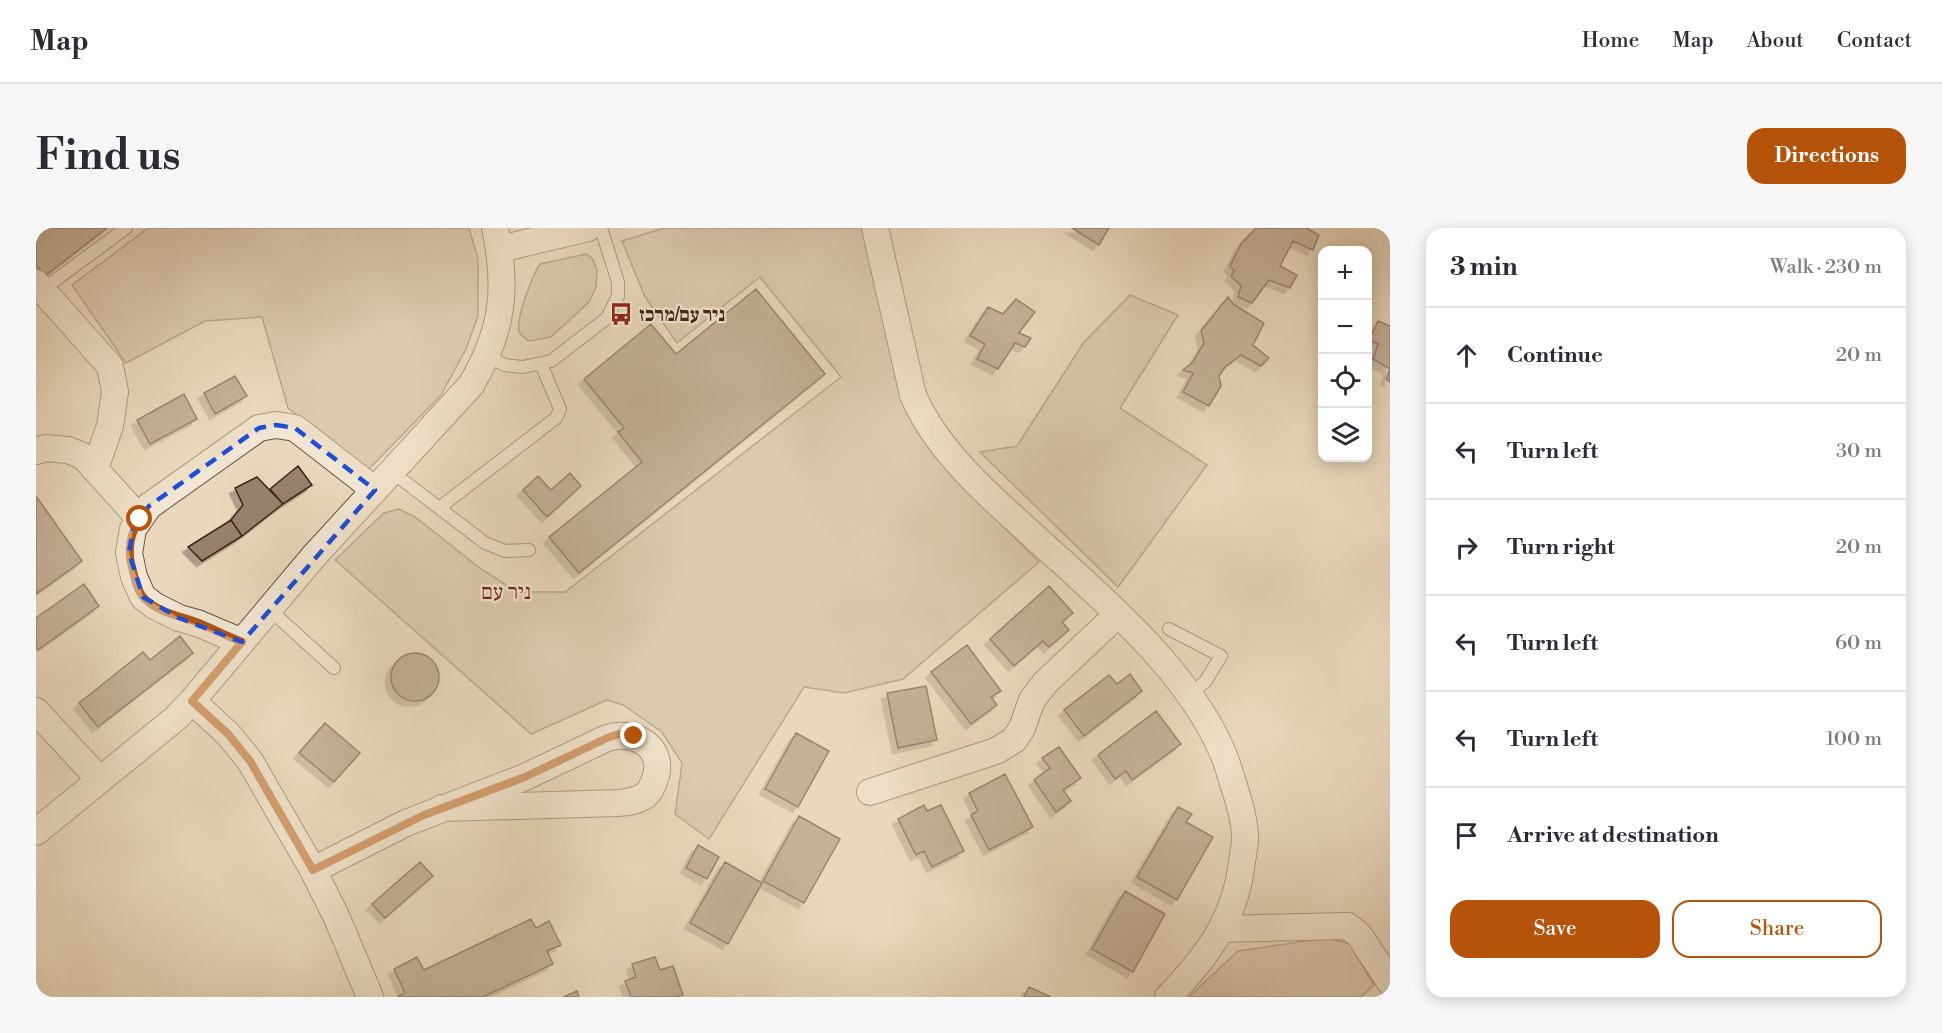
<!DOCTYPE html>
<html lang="en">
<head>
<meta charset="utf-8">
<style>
  body { margin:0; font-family:"Libre Bodoni","Frank Ruhl Libre",serif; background:#f7f7f7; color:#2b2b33 }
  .controls { position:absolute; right:18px; top:18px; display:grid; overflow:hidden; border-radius:12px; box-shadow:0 3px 15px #0003 }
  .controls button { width:54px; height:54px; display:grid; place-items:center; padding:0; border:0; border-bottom:2px solid #e1e1e2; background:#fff; color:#2b2b33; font:30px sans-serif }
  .stop { position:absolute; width:18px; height:18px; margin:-14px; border:4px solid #b45309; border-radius:50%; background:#fff }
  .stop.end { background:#b45309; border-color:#fff; box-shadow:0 2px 6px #0008 }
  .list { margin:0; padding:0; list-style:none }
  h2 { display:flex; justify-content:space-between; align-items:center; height:78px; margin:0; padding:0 24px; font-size:26px }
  h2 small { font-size:20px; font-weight:400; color:#7c7c81 }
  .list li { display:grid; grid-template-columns:39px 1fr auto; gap:18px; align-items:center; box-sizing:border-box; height:96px; padding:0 24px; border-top:2px solid #e1e1e2 }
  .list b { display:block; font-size:22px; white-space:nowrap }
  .list em { font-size:20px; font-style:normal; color:#7c7c81 }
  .actions { display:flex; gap:12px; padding:18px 24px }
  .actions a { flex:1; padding:14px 0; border:2px solid #b45309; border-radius:18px; text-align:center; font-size:21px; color:#b45309 }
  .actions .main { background:#b45309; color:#fff }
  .icon { flex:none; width:33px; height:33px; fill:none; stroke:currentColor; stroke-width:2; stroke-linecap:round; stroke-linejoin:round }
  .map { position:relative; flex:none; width:1354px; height:769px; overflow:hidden; border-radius:18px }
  header { display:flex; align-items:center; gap:36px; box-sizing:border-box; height:84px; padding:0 30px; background:#fff; border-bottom:2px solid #e1e1e2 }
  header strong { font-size:28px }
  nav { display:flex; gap:33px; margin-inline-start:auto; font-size:21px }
  .intro { display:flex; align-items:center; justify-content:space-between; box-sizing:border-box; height:144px; padding:0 36px }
  h1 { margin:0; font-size:42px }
  .button { padding:15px 27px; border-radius:18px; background:#b45309; color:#fff; font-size:21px; font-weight:700 }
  main { display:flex; gap:36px; padding:0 36px }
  aside { flex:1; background:#fff; border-radius:18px; box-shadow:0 3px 15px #0003 }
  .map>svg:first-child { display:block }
  .green { fill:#ccb9a0; stroke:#856e5c; stroke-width:1.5 }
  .building { fill:#97826d; stroke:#3e2418; stroke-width:1.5; filter:url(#shadow) }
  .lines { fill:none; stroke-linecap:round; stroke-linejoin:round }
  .service-casing { stroke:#695141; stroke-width:14 }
  .minor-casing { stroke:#695141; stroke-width:28 }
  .service { stroke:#f1e6d3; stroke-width:12 }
  .minor { stroke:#f1e6d3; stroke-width:26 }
  .route { stroke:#b45309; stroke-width:8 }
  .marked { fill:none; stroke:#1d4ed8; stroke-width:4.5; stroke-dasharray:12 8; stroke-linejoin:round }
  .labels { text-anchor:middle; stroke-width:4.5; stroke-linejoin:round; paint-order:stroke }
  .poi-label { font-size:20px; font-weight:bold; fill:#3e2418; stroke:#f1e6d3; text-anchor:start }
  .quarter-label { font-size:22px; fill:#7a1f14; stroke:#f1e6d3 }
</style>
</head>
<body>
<header>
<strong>Map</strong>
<nav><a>Home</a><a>Map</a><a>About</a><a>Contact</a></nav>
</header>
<div class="intro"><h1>Find us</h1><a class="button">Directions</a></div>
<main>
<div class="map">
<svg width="1354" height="769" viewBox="0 0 1354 769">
  <defs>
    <filter id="shadow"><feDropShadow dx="-5.5" dy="5.5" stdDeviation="0" flood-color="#0004"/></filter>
  </defs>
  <rect width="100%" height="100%" fill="#e9d8bc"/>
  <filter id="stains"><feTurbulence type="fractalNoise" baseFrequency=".00333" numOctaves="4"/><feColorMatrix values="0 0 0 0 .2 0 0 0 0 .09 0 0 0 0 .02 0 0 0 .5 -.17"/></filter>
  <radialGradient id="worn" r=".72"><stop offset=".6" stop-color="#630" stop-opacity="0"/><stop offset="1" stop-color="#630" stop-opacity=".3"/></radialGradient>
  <path class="green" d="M112,0H433L442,31V88L430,121L405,167L331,243L252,180L226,89L169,93L90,135L36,57Z
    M628,0H828L860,145L874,191L915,246L1003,334L867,451L808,465L768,459L673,611L639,586L646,535L626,504L587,477L571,472L495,506L299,332L348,285L363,281L379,289L445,341L482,364H529L805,149L724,49L641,115L609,69L586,13Z
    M550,26L557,31L561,42L560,59L553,74L515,109L493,113C489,110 484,108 483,103C480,90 496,48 504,36Z
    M1094,67L1142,87L1084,180L1171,237L1082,359L944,224L981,218L1048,114Z
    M1291,710L1314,716L1338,757L1325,769H1153L1202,723Z"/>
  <path class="building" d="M0,0H71L9,48L0,37Z
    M1036,0H1073L1063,17Z
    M1220,0H1270L1283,7L1277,22L1257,13L1244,38L1261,47L1254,60L1233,52L1216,75L1202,69L1205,58L1195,48L1198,43L1194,38L1205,16Z
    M720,61L789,146L543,345L513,309L606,234L582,204L588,200L548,151L615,96L640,126Z
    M1192,69L1197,76L1228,95L1217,117L1233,130L1225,138L1205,127L1189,139L1183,148L1185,158L1173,178L1147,164L1157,145L1147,142L1157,134L1168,115L1165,103Z
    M980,71L999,84L983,105L995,110L989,119L979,115L962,141L941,131L949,116L934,108L952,79L967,86Z
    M1342,93L1354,98V154L1350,151L1354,141L1337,131L1342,116L1333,112Z
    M199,148L211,168L179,186L168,165Z
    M148,166L161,191L114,216L101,192Z
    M262,238L276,257L247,276L234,261Z
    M534,245L545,258L511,289L487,262L502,248L515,262Z
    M221,249L247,276L206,308L195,292L207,277L199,260Z
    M0,268L46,333L0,366Z
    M195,292L206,308L166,333L152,319Z
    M48,356L63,378L2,422L0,418V390Z
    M1013,358L1037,385L1026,394L1033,402L1013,419L1007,413L978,438L954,411Z
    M144,408L157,425L62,499L43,475L107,424L114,432Z
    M931,417L965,463L955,469L961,477L935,496L895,444Z
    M355 449a24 24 0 1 1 48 0a24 24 0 1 1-48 0Z
    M1094,446L1106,463L1048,508L1028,482L1073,447L1081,456Z
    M890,458L901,512L862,520L851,465Z
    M1120,483L1145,516L1096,552L1090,543L1079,551L1062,527Z
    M289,495L324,525L298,554L263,525Z
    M760,505L793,523L762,579L729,561Z
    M1023,519L1045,550L1027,562L1035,573L1020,584L998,552L1014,540L1006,530Z
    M969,546L997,599L953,622L935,587L942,583L933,565Z
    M888,577L891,583L905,577L928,623L896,639L888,623L880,627L862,591Z
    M1142,579L1156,586L1150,594L1177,609L1141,672L1101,649Z
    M763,588L804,611L768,675L727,653Z
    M662,617L683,629L671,651L650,640Z
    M384,634L397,648L349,690L336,676Z
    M689,634L726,655L692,716L654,695Z
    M1089,663L1129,686L1097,744L1056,721Z
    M495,691L500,700L513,693L525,717L511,723L517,736L447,769H361L369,765L358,741L381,729L388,742Z
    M619,729L624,742L637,738L647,767L639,769H595L589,753L600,749L596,736Z
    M993,759L1015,769H988Z
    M541,763L543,769H527Z"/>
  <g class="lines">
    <g class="service-casing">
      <path id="service" d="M6,62L90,0
        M452,128L468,137L487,139L515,133L571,90L582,68V54L565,0
        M356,244L449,315L469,323L493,322
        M403,280L520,190L524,181L505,136
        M233,381L298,440
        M1133,401L1185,428L1169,454L1152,467"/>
    </g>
    <g class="minor-casing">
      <path id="minor" d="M839,0L877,167C898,216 941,257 980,292C1051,358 1147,433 1186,523C1191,534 1194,546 1198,558C1203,573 1208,590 1209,606C1210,615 1207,624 1206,633C1200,690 1171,729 1132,769
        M464,21L552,0
        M0,55L74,138L79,164L74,198L59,241
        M0,223L10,220L32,222L47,228L104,291
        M206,414L161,395L143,390L119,378L107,369L98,349L93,325L97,301L113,278L223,200L240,197L259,200L339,262
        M156,473L192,506L214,533L277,642L301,690L334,769
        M0,483L64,552
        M834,564L960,523L978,512L986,500L996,472L1009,455L1082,386
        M0,604L140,490L156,473L278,328L435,157C467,103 472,61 459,0
        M277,642L370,595L489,549L571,510C598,501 630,519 619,551C617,557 614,563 610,567C602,573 592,574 583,575L406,580
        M1186,701L1312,698L1323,707L1354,754"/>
    </g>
    <use href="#service" class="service"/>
    <use href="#minor" class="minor"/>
  </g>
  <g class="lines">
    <path class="route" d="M104,291C95,304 92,320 95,335C98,346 100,362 108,370C122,385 145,388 163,395C177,401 191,408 206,414L156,473L192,506L214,533L277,642L388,587L489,549L571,510L583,506L598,508"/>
  </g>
  <path d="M0 0H1354V769H0ZM240,197L259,200L339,262L206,414L143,390L107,369L93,325L97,301L113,278L223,200Z" fill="#e9d8bc" fill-opacity=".55" fill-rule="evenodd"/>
  <path class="marked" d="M240,197L259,200L339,262L206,414L143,390L107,369L93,325L97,301L113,278L223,200Z"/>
  <defs>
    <g id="bus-bare" transform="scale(1.8)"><path d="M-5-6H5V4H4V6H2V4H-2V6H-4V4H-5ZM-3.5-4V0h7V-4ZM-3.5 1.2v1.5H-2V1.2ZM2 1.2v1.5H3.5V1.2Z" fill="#8f2418" stroke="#f1e6d3" stroke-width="2.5" paint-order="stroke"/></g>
  </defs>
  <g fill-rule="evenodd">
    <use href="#bus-bare" x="585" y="86"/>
  </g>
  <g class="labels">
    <g class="poi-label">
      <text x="603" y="93">ניר עם/מרכז</text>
    </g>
    <g class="quarter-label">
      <text x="470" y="371">ניר עם</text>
    </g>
  </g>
  <rect width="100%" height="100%" filter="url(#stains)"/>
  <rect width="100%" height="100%" fill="url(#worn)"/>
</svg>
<div class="controls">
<button>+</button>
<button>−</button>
<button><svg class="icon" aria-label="locate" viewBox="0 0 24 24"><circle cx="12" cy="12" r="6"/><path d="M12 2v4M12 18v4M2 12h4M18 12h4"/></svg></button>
<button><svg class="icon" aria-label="layers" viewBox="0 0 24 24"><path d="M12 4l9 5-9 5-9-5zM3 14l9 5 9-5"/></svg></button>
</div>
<div class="stop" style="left:104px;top:291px"></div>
<div class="stop end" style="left:598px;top:508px"></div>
</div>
<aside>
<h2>3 min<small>Walk · 230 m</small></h2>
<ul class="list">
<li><svg class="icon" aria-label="ahead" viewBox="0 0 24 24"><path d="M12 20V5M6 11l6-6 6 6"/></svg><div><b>Continue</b></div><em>20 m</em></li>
<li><svg class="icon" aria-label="left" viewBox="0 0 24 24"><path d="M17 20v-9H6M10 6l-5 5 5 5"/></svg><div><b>Turn left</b></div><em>30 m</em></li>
<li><svg class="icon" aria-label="right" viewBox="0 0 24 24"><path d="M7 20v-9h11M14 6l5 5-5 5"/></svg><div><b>Turn right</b></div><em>20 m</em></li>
<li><svg class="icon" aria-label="left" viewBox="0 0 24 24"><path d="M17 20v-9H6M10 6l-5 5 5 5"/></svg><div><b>Turn left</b></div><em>60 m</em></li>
<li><svg class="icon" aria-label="left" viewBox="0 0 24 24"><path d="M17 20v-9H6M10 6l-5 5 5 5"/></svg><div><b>Turn left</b></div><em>100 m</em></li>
<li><svg class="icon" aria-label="arrive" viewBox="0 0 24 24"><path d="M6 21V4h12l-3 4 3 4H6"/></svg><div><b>Arrive at destination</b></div></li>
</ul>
<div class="actions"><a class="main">Save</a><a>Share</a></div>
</aside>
</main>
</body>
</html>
